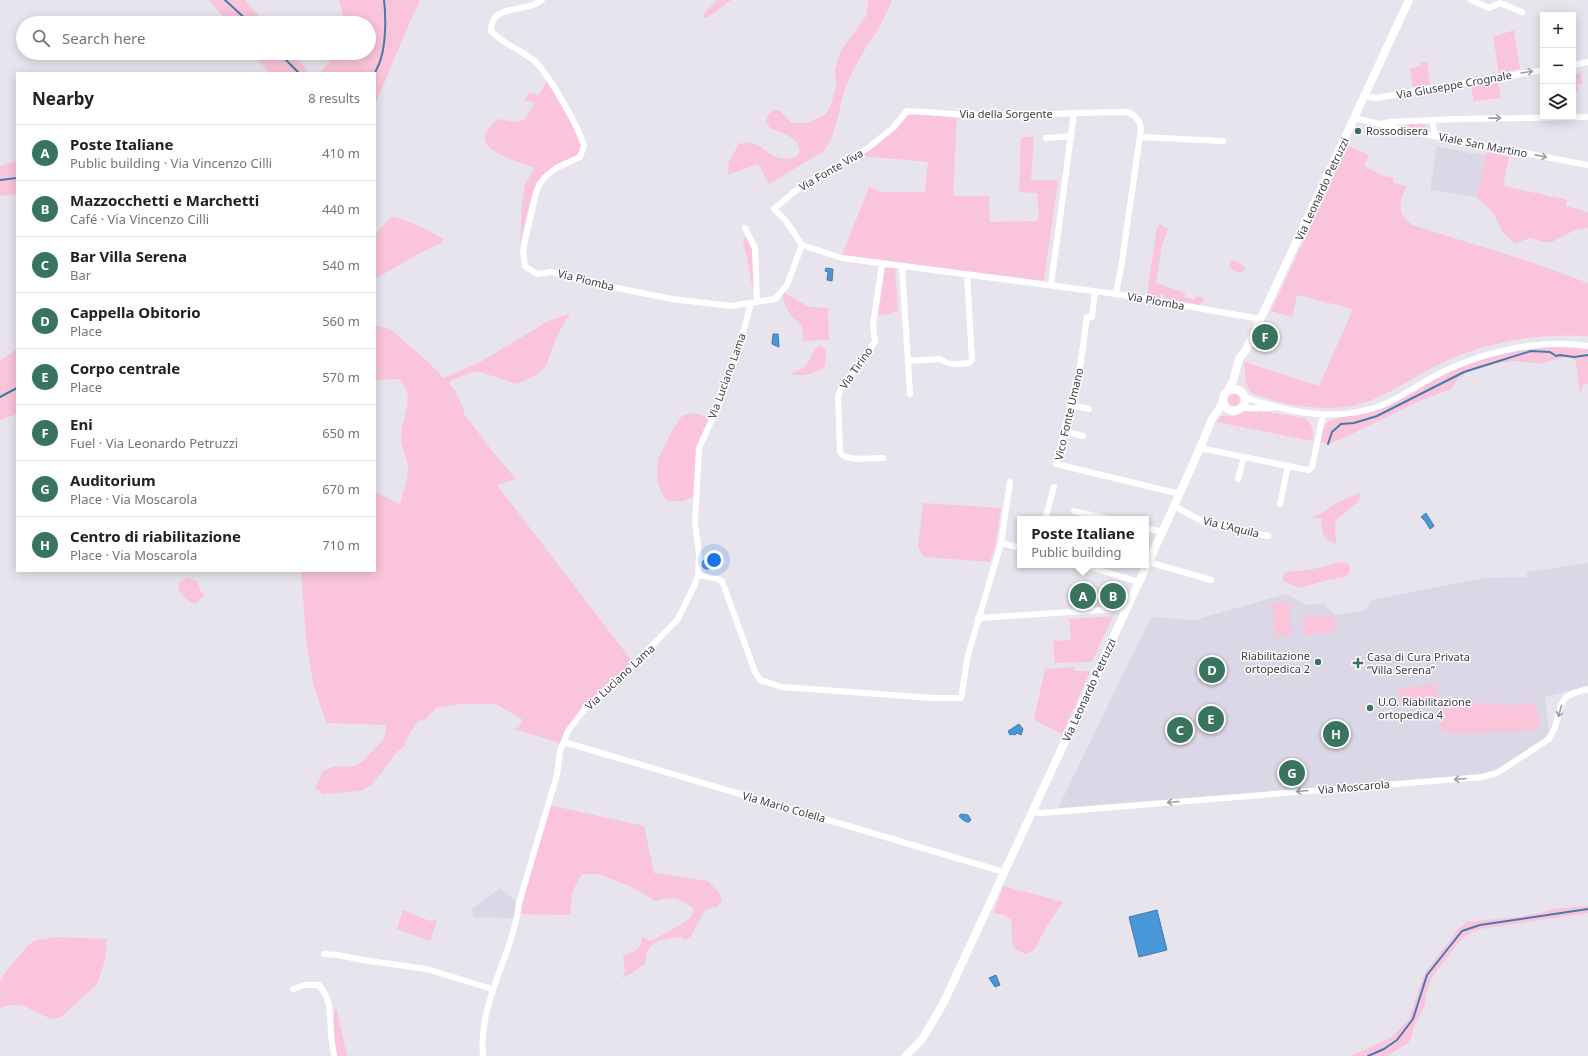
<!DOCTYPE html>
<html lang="en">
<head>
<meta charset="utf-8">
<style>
  body { margin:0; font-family:"Noto Sans",sans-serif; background:#f6f6f6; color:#202124 }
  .controls { position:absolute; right:12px; top:12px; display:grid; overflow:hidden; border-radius:0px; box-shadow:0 2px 10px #0003 }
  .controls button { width:36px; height:36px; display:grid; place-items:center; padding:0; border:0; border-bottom:1px solid #e0e0e0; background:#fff; color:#202124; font:20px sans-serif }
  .you { position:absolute; left:714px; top:560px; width:14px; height:14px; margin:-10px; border:3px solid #fff; border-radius:50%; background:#1a73e8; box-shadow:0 0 0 6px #1a73e833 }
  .badge { display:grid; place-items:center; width:26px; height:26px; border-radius:50%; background:#39745e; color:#fff; font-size:13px; font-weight:700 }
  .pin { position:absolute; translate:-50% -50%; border:2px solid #fff; box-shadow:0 1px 4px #0006 }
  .popup { position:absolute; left:1017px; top:516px; width:132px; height:52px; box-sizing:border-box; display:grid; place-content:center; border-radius:0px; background:#fff; filter:drop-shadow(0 1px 3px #0005); font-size:13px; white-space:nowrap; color:#757577 }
  .popup b { font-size:15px; color:#202124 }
  .popup::after { content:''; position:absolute; left:50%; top:100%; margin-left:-8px; border:8px solid transparent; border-top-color:#fff }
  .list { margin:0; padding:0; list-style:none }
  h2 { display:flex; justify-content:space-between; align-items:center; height:52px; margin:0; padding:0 16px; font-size:17px }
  h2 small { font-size:13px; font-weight:400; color:#757577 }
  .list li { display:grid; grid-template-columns:26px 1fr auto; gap:12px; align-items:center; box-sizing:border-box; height:56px; padding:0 16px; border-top:1px solid #e0e0e0 }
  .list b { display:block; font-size:15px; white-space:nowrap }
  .list p { margin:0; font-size:13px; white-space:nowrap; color:#757577 }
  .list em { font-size:13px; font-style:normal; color:#757577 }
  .icon { flex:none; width:22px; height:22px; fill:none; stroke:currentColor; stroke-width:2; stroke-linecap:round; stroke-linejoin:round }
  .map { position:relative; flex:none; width:1588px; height:1056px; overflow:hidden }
  .search { position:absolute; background:#fff; box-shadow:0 2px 10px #0003; left:16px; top:16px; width:360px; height:44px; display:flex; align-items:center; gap:10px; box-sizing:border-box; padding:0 14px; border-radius:22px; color:#757577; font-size:15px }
  .panel { position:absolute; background:#fff; box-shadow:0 2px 10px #0003; left:16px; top:72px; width:360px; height:500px; border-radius:0px }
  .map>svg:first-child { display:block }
  .built { fill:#dbd7e7 }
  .green { fill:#fac4da }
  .water { fill:#4897d8; stroke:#447baa }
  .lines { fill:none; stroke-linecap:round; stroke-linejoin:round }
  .stream { stroke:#447baa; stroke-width:2 }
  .minor { stroke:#fff; stroke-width:6 }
  .major { stroke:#fff; stroke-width:8 }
  .oneway { stroke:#9e9d9f }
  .poi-dot { fill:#39745e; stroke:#fff; stroke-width:1.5 }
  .labels { text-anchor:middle; stroke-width:3; stroke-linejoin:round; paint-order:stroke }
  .street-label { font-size:11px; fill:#3c3b3f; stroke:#fff }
  .poi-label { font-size:11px; fill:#3c3b3f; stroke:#fff; text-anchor:start }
</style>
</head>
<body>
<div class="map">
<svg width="1588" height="1056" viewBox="0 0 1588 1056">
  <rect width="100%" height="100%" fill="#e7e4ee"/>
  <path class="built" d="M1437,146L1474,154V152L1486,155L1476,197L1430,190Z
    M1588,563V686L1545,697L1549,731L1542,742L1487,775L1058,808L1151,617L1195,620L1286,594L1307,605L1324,604L1335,615L1365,610L1371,600L1484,578L1527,577V572Z
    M500,888L516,901L514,918L473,917L472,909Z"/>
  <path class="green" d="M208,0H245L265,23H229Z
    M339,0H420L405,33L375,105V73H320L337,53H369V23H345Z
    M717,0H731L707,18L702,16Z
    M869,0H892C888,9 884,19 879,28C867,46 855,63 847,84C838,106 839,130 824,151L769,184L758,164L728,175L729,161L739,144C743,143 748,142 752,143C771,150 771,163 796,157L800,151L797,142L786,134L770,128L766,122L768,115L774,110L780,111L792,123H808L826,114L830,107L836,87L835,70L840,52L866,16Z
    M1514,30L1520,69L1499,73L1493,37Z
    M253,53H292L309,73H269Z
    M1427,61L1430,84L1413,87L1410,69L1420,66V63Z
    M1580,73L1582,83L1577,84L1578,91H1573V76H1576V74Z
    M546,80L576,129L581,144L580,154L541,179L531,197L520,243L522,204L525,184L535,168C523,164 495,155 487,145C485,142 485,138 484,136L492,124L499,119L516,122L525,119L535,102L525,101L528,93L539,95L545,85Z
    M1498,81L1501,98L1474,101L1471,86Z
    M920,114L957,118L953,196H989L990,222L1037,221L1039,217L1037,193L1019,192L1021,137H1034L1031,180H1058L1044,281L842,255L869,187L881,192H925L928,162L862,156L861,154L893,130H895L908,115Z
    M1409,124H1421L1426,126L1428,132L1407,127Z
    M1348,146L1369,155L1364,166L1383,176L1394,178L1393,183L1407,186C1399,203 1396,212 1412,225L1531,262L1588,283V336C1540,333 1492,341 1448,360C1425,370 1404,385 1381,396C1341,416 1292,408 1251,393L1246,384L1244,362L1319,386L1353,309L1297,295L1292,317L1271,311Z
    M1487,152L1509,157L1503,186L1567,200L1566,206L1588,212V228L1575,230L1552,242H1545L1530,238L1516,243C1500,233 1502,230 1495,216C1491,209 1482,202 1476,197Z
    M17,161V194L0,196V166Z
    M391,217C411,220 426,229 443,239L441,243L416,255L375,279V236L381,227Z
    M1160,224L1168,229L1162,245L1156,283L1182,292L1185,293V297L1195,300L1196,296L1204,298L1200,305L1164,298V295L1161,294L1160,298L1147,295L1156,231Z
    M745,238H747L753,248L755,289L752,287L747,257L743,245Z
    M1231,261C1236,260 1241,264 1245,268L1244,271C1239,274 1232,271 1229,266Z
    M885,268H895L898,311L892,312V314L878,315Z
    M782,293H785L809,307L828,308L829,340L803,341C804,321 797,324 788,311C785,306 783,299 782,293Z
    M571,313L564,323L556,338L546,366L538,374L517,384L477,371L461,376L450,381V385L456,391C457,401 464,402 464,414L497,457L516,479L497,485L632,661C608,684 572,711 560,743L513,729L519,727L523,720L496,704H461L436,708L426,719L419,721L410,732L404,746L395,754L383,771L371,785L361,791L323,794L315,788L323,771L333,767L356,766L363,761L384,739L387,725L326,723L314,686L307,648L301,571H375V492L400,504C403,492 408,480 408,468C408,459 400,447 401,435C402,420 412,402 406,389C404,386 401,383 399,379L375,380V325L390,329L428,362L444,378L482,361L548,321Z
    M820,345L825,348L826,357L824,368L807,375H792L794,372C814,366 808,353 820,345Z
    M1551,347L1588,349V384L1583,385L1580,395L1576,362L1572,358L1565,357L1539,364L1516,361L1499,363L1469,371L1459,378L1451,389L1422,400L1339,440L1329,444L1318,442C1320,436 1321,428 1327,423C1338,415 1360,416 1374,411C1397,402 1422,385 1445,374C1478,358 1514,350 1551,347Z
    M17,349V414L0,420V361Z
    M1228 400a6 6 0 1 1 12 0a6 6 0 1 1-12 0Z
    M1244,411L1257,413L1259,411L1305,418C1313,425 1314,431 1312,441L1216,422L1221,416H1235Z
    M694,413L707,417L712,425L702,449L697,499L693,497L684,501H667L661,492L657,479L658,459L673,429L682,416Z
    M1360,493L1359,501L1337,519L1335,524L1336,544C1321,538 1323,534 1321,519L1319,518H1312L1324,512L1333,505L1341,501Z
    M923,503L1001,508L995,546L990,562L924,557L918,547Z
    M1341,562L1347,563L1350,567L1349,573L1345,577L1328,580L1300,588L1285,582L1283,580V576L1286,572L1309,570Z
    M188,578L198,582L200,590L205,595L197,603H191L179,591V582Z
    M1289,601L1292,636L1275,637L1272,603Z
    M1334,615L1335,632L1304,635L1302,618Z
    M1113,616L1092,662L1055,663L1053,641L1071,640L1069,619Z
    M1074,667L1075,671H1089L1090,672L1062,734L1034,720L1045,669Z
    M1437,684L1439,703L1401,707L1399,688Z
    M1485,703C1495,703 1504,705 1513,705C1518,705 1521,703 1526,703C1540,703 1540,720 1538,730L1455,734L1445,732L1441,728L1440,707L1448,704Z
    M549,805L644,826L654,873L708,881L719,893L722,901L717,907L705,910L691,936L685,940L682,937C664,938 644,941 646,963L631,974L622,978L625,970L623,956C633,952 642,950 642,937L650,941C656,939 687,922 690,918C692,916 693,912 694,909C679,897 673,896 655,901L632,887L599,874H583C572,887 570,898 571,915L520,914Z
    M1003,886L1063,902L1048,924L1034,950L1027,954C1005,950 1014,936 1011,920L1005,915L994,913Z
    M1588,906V913L1480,929L1465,936L1460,941L1432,977L1426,994L1425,1005L1413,1029L1411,1038L1408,1043L1387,1056H1351L1392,1037L1403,1025L1409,1019L1423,977L1427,970L1451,939L1457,930L1467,922L1516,917L1541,913L1552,909Z
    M403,910L430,921L437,920L430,941L397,929Z
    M58,937L107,939L105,961L97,984L61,1017L52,1019L37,1013L25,1006L10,1005L0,1008V982L4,974L28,945L34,941Z
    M336,1007L347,1056H335L332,1020Z"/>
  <path class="water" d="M826,268L833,269L832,281L827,280L828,272L825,271Z
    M773,334H778L779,347L772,344Z
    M1426,513L1434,526L1430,529L1425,521L1421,517Z
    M702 564a5 5 0 1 1 10 0a5 5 0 1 1-10 0Z
    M1019,724L1023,729L1021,735L1017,733L1015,735L1012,734L1010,735L1008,731Z
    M961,814L968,815L971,820L969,822C966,823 960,818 959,816Z
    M1157,910L1167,950L1139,957L1129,917Z
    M996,975L1000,985L995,987L989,978Z"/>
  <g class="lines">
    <path class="stream" d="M225,0L250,23
      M279,53L299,73
      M375,73C377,68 380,63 381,58C386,42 386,16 384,0
      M0,180L17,178
      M0,397L17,388
      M1328,444L1332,432L1341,424L1354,423L1377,416L1464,372L1531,351L1550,352L1556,356L1560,355L1574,357L1588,355
      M1368,1056L1384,1049L1397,1040L1413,1019L1427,975L1462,931L1480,925L1588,909"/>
    <path class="minor" d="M542,0C526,14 491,2 491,31C503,44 517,48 532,59C547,70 579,128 584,146L580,157L556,168L545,177L539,185L536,193L526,236L523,251L525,266L537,274L552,272L612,287L672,299L731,306L775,299L787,285L802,245
      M1471,0L1489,8L1500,3L1522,12
      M1573,65L1588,62
      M1365,96L1376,98L1543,70
      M1355,118L1408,131L1588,165
      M1432,120L1435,136
      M1380,124L1389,122L1456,119L1588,117
      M1140,137L1223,141
      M1046,138L1071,136
      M745,228L755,248L757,302
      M802,245L786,221L774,209L795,191L817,177L868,148L894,127L907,111L988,116H1023L1074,113L1128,112C1136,116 1140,120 1141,129L1121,268L1116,294
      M802,245L842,258L1116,294L1261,319
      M882,264L873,325L875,342L841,389L838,396L840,452C845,462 872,458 883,458
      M902,267L910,394
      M1051,285L1074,113
      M1095,291L1092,317H1087L1080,367L1056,464L1180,494
      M908,361L940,359C949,366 958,364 969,363L972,360L967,274
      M1244,396C1253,401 1263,403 1273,406C1310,416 1346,419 1383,405C1406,395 1426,379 1449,369C1491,350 1542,339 1588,346
      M1070,405L1089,409
      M1242,408H1272
      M1064,431L1083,436
      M1200,448L1288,466L1280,504
      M1288,466L1308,470L1312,467L1323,415
      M1238,479L1244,457
      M1174,506L1204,522L1268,536
      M1074,511L1108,519
      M1045,519L1054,487
      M1146,528L1162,532
      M1001,543L1020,548
      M1148,562L1211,580
      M1083,565L1139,582
      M698,575C706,577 715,577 722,581L755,672L760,680L782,687L933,698H961L968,655L1001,543L1010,482
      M978,618L1119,609L1125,611
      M564,742L1004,872
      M1032,812L1042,813L1482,777L1497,773L1549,739L1555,727L1561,705L1566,697L1574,693L1588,689
      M324,954L337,955L369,961L427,969L492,989
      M293,989L305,985H319C332,1001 329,1012 331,1031C331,1039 333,1048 334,1056
      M483,1056C478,1001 513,956 519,903L557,775L560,751L568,731L587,706L612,687L678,619L695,584L698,575L699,554L695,523L699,448L716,411L737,354L751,303"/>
    <path class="major" d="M1223 400a11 11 0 1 1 22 0a11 11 0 1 1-22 0Z
      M1228,390L1233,381L1239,359L1246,350L1409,0
      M906,1056L923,1038L943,1004L1166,524L1200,448L1212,419L1223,403"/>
  </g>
  <defs><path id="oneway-shaft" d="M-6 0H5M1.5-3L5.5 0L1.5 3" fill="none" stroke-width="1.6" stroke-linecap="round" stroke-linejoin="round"/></defs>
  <g class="oneway">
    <use href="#oneway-shaft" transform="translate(1527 72) rotate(-9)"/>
    <use href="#oneway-shaft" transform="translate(1495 118) rotate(-1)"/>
    <use href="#oneway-shaft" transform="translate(1541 156) rotate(11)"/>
    <use href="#oneway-shaft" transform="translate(1560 711) rotate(106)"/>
    <use href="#oneway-shaft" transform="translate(1460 779) rotate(175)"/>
    <use href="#oneway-shaft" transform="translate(1302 791) rotate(175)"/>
    <use href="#oneway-shaft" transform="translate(1173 802) rotate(175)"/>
  </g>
  <g class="poi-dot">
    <circle cx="1358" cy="131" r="4"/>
    <circle cx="1318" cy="662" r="4"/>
    <path d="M1356 657h4v4h4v4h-4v4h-4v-4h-4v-4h4z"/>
    <circle cx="1370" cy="708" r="4"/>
  </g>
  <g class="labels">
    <g class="street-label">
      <text transform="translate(1454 85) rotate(-10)" y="4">Via Giuseppe Crognale</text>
      <text x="1006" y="118">Via della Sorgente</text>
      <text transform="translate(1483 145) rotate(11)" y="4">Viale San Martino</text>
      <text transform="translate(831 170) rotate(-30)" y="4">Via Fonte Viva</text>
      <text transform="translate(1322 189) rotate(-65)" y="4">Via Leonardo Petruzzi</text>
      <text transform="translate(586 280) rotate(14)" y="4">Via Piomba</text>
      <text transform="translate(1156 301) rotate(10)" y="4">Via Piomba</text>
      <text transform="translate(856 368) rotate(-55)" y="4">Via Tirino</text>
      <text transform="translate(727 376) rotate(-70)" y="4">Via Luciano Lama</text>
      <text transform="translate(1069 414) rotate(-77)" y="4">Vico Fonte Umano</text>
      <text transform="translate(1231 527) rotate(14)" y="4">Via L'Aquila</text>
      <text transform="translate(620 677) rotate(-43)" y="4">Via Luciano Lama</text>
      <text transform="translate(1089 690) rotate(-65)" y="4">Via Leonardo Petruzzi</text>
      <text transform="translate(1354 787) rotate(-5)" y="4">Via Moscarola</text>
      <text transform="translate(784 807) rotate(16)" y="4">Via Mario Colella</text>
    </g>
    <g class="poi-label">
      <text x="1366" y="135">Rossodisera</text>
      <text x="1310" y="660" text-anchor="end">Riabilitazione<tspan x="1310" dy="13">ortopedica 2</tspan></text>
      <text x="1367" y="661">Casa di Cura Privata<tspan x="1367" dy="13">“Villa Serena”</tspan></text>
      <text x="1378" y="706">U.O. Riabilitazione<tspan x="1378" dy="13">ortopedica 4</tspan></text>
    </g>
  </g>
</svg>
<div class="controls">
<button>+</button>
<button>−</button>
<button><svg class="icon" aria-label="layers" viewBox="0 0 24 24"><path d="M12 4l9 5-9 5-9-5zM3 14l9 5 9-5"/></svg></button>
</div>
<div class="you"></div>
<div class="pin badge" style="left:1083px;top:596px">A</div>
<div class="popup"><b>Poste Italiane</b>Public building</div>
<div class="pin badge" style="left:1113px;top:596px">B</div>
<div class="pin badge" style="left:1180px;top:730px">C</div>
<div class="pin badge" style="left:1212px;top:670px">D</div>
<div class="pin badge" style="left:1211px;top:719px">E</div>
<div class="pin badge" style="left:1265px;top:337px">F</div>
<div class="pin badge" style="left:1292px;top:773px">G</div>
<div class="pin badge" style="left:1336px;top:734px">H</div>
<div class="search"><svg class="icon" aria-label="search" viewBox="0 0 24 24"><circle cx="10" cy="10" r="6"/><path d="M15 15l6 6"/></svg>Search here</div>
<section class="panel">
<h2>Nearby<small>8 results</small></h2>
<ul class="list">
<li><span class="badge">A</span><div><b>Poste Italiane</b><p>Public building · Via Vincenzo Cilli</p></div><em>410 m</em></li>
<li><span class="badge">B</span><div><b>Mazzocchetti e Marchetti</b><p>Café · Via Vincenzo Cilli</p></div><em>440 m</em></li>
<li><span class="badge">C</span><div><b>Bar Villa Serena</b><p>Bar</p></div><em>540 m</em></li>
<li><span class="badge">D</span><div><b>Cappella Obitorio</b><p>Place</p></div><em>560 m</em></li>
<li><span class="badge">E</span><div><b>Corpo centrale</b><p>Place</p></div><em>570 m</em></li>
<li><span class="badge">F</span><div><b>Eni</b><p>Fuel · Via Leonardo Petruzzi</p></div><em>650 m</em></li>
<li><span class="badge">G</span><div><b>Auditorium</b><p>Place · Via Moscarola</p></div><em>670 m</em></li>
<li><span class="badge">H</span><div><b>Centro di riabilitazione</b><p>Place · Via Moscarola</p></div><em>710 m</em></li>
</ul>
</section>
</div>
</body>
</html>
